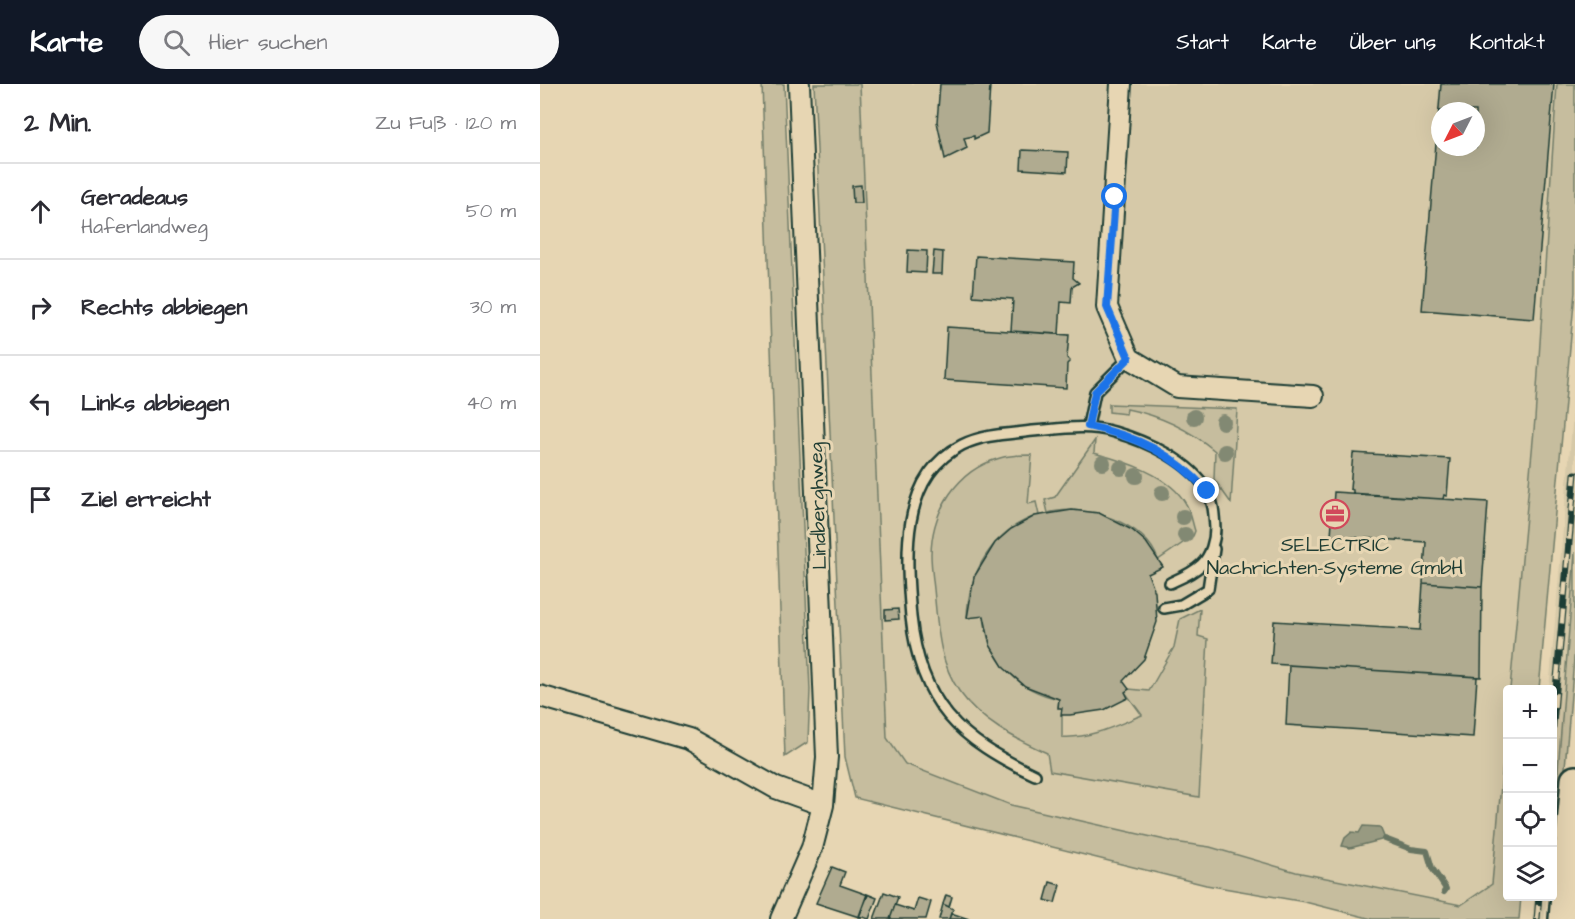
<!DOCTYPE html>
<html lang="de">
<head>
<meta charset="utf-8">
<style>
  body { margin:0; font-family:"Architects Daughter",sans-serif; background:#f7f7f7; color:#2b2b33 }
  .controls { position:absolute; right:18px; bottom:18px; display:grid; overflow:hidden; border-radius:6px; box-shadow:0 6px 24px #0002 }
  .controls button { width:54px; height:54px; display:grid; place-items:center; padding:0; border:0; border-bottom:2px solid #e1e1e2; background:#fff; color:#2b2b33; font:30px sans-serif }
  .compass { position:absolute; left:891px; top:18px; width:54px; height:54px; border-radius:50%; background:#fff; box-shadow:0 6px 24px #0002; rotate:228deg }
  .stop { position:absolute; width:18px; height:18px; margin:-14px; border:4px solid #1a73e8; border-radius:50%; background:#fff }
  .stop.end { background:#1a73e8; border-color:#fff; box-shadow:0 2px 6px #0008 }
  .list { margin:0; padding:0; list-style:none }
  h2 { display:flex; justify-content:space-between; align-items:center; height:78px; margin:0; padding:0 24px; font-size:26px }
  h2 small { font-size:20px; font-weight:400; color:#7c7c81 }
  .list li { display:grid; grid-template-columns:39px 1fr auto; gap:18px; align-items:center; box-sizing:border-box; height:96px; padding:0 24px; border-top:2px solid #e1e1e2 }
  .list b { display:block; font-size:22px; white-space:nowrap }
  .list p { margin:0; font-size:20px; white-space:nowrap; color:#7c7c81 }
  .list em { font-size:20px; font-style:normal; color:#7c7c81 }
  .icon { flex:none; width:33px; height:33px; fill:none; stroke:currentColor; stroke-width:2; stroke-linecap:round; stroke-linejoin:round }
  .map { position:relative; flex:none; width:1035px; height:835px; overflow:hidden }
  header { display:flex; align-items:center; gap:36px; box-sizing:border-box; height:84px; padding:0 30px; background:#111827; color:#fff }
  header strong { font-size:28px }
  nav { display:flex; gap:33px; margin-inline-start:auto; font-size:21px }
  .search { width:420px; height:54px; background:#f7f7f7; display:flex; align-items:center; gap:15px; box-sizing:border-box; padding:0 21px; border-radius:33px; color:#7c7c81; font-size:22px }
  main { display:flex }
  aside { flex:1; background:#fff }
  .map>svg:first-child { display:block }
  .built { fill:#d6c9a8; fill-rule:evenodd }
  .green { fill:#c6bd9e; stroke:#727d69; stroke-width:1.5 }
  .water { fill:#989a81; stroke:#687562; stroke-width:1.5 }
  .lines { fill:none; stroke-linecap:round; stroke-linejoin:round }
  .stream { stroke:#687562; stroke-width:6 }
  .building { fill:#b0ab90; stroke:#1f3d34; stroke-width:1.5; fill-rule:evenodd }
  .lane-casing { stroke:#1f3d34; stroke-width:14 }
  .street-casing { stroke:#1f3d34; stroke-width:24 }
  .secondary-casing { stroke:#1f3d34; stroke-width:32 }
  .lane { stroke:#e7d6b3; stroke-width:9 }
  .street { stroke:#e7d6b3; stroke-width:20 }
  .secondary { stroke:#e7d6b3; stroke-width:27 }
  .rail-casing { stroke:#1f3d34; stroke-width:7 }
  .rail { stroke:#e7d6b3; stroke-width:4.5; stroke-dasharray:14; stroke-linecap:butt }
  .tree { fill:#828973 }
  .route { stroke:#1a73e8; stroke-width:8 }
  .labels { text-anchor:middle; stroke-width:6; stroke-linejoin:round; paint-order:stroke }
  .street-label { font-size:20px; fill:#1f3d34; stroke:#e7d6b3 }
  .poi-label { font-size:20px; fill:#1f3d34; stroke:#e7d6b3 }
</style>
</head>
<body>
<header>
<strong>Karte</strong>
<div class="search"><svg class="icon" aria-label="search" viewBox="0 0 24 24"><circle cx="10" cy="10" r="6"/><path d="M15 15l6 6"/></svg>Hier suchen</div>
<nav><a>Start</a><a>Karte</a><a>Über uns</a><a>Kontakt</a></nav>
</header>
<main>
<aside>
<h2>2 Min.<small>Zu Fuß · 120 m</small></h2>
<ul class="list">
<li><svg class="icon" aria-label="ahead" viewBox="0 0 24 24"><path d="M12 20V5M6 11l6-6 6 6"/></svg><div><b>Geradeaus</b><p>Haferlandweg</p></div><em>50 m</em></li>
<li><svg class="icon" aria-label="right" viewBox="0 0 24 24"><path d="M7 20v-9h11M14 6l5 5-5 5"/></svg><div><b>Rechts abbiegen</b></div><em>30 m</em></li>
<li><svg class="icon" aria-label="left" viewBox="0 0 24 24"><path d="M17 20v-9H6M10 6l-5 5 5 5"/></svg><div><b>Links abbiegen</b></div><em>40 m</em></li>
<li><svg class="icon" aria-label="arrive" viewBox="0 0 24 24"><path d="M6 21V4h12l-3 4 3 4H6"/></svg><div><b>Ziel erreicht</b></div></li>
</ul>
</aside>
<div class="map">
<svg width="1035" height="835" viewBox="0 0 1035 835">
  <rect width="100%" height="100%" fill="#e7d6b3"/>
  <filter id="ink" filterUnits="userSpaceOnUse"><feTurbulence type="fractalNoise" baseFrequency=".0167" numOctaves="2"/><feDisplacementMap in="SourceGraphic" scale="12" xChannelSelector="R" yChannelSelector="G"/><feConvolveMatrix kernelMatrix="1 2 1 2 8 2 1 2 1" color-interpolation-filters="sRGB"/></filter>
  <g filter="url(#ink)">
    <path class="built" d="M320,0H1017L995,335L970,605L968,606L967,635L952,800L921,821L756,788L671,763L666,801L315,714L347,654ZM900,27H936V63H900Z
      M1035,307V469L1013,750L1012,606H1009Z
      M994,813H1007L1004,835H992Z"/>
    <path class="green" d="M222,0H244L270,606L268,658L245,673Z
      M274,0H320L347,654L365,680L471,721L634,758L670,763L756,788L921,821L952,800L967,635L968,812L981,813L979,835H832L765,818L666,801L315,714L305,673Z
      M1017,0H1035V208L999,605H970L995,335Z
      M569,320L697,325L691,419L674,395L675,367C649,345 622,332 587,325L586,330L569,328Z
      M555,356L554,369C584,377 630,391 646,420C651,428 652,438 655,447L653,452L618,476C607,438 543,419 508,429L505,416L515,413Z
      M492,371L488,420L496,418L499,431C452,445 428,491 427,533L444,532C447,574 477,607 519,615L518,623L522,624V653C550,655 577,641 602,631L585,608L589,605L609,607L634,563L640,535L660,525L658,552L668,555L659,713L510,687L507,669C474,654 441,638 419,607C400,579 398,548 395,516C394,501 391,485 391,470C392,426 417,386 460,374C470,371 481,371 492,371Z
      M1035,468V563L1017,780H1013V750Z"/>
    <path class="water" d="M823,742L840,743L845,755L810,764L802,762L805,754L812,748L819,749Z"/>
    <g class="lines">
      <path class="stream" d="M845,755L871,765L887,767L892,784L906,805L904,808"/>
    </g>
    <path class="building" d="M400,0H445L450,2L447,49L434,55V52L424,54L427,64L405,75L397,38Z
      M901,0H1014L994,235L882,226ZM900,27H936V63H900Z
      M482,66L528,68L527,88L481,85Z
      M321,101L322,119H313L312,102Z
      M368,166L387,167L386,189L367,188Z
      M394,167L403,168L402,190H392Z
      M436,172L534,178L533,194L539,199L532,203L531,219L521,218L519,250L471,247L473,215L433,212Z
      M407,243L529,251L527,274L530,277L527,280L526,304L404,296Z
      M813,369L910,375L907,412L904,411L903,415L813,410V406L810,405Z
      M794,408L948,418L942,503L883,499L886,458L791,452Z
      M532,426L559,429L592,446L606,458L623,483L608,490L615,508L617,538L604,575L583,597L589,605L585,608L588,614L564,626L530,631H521L522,624H518L519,615L485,602L464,584L450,561L444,532L427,534L434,493L455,459L471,445L495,432Z
      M883,499L942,503L941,593L731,580L734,537L880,546Z
      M358,525L359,535L345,536V526Z
      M749,581L937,593L933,653L746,641Z
      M292,783L305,788L300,801L328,811L319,833L276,819Z
      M510,798L520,801L515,819L505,816Z
      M344,808L358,813L350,835H334Z
      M327,810L337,814L329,835L319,832Z
      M406,811L412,813L409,823L403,820Z
      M378,814L391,818L386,835H350L355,821L374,827Z
      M403,820L413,825L409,835H399Z
      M411,829L429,835H409Z"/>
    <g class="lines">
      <g class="lane-casing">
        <path id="lane" d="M548,342L555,308L589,274
          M624,524L641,521L668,505L674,465
          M495,691C420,656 380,620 371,533C366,474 359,393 422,361C444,350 469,350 493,347C520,345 547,340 574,348C606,357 651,377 668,408C674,420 674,431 675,444C675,456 671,472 661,481C653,489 641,494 630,499"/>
      </g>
      <g class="street-casing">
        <path id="street" d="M581,0L567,223L589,274L637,303L773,312
          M0,612L149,655L236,704L283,721
          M241,835L272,764L283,721L287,673L259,0"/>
      </g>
      <g class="secondary-casing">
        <path id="secondary" d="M1023,835L1035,696"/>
      </g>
      <use href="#lane" class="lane"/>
      <use href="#street" class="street"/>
      <use href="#secondary" class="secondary"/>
      <g class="rail-casing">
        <path id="rail" d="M1012,651L1035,390
          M997,835L999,812"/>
      </g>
      <use href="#rail" class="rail"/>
    </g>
    <g class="tree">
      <circle cx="654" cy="333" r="8"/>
      <circle cx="683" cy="338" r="8"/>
      <circle cx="685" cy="368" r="8"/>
      <circle cx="563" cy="379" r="8"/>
      <circle cx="581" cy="384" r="8"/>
      <circle cx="596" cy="392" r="8"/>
      <circle cx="622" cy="409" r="8"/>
      <circle cx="643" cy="433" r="8"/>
      <circle cx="645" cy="451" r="8"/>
    </g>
  </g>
  <g class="lines" filter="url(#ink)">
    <path class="route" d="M575,113L567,223L589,274L555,308L548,342C596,352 634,370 667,407"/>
  </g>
  <defs>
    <g id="office-ring" transform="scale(1.5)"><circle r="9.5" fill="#e7d6b3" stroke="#d1495b" stroke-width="1.5"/><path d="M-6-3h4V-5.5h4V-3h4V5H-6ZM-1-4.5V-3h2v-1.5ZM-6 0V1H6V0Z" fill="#d1495b"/></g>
  </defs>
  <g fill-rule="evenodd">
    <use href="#office-ring" x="795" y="430"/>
  </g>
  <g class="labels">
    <g class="street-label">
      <text transform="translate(277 422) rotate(-92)" y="7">Lindberghweg</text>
    </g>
    <g class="poi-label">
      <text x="795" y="467">SELECTRIC<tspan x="795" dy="23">Nachrichten-Systeme GmbH</tspan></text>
    </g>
  </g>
</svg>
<div class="controls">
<button>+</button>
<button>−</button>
<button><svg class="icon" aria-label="locate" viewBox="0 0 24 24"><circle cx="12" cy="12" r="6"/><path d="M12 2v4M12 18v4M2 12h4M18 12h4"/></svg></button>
<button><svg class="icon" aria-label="layers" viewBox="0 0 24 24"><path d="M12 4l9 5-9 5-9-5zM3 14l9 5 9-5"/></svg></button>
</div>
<svg class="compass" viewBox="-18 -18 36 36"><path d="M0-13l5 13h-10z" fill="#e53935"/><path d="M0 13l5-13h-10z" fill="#7c7c81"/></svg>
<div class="stop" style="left:575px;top:113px"></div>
<div class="stop end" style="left:667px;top:407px"></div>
</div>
</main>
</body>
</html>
